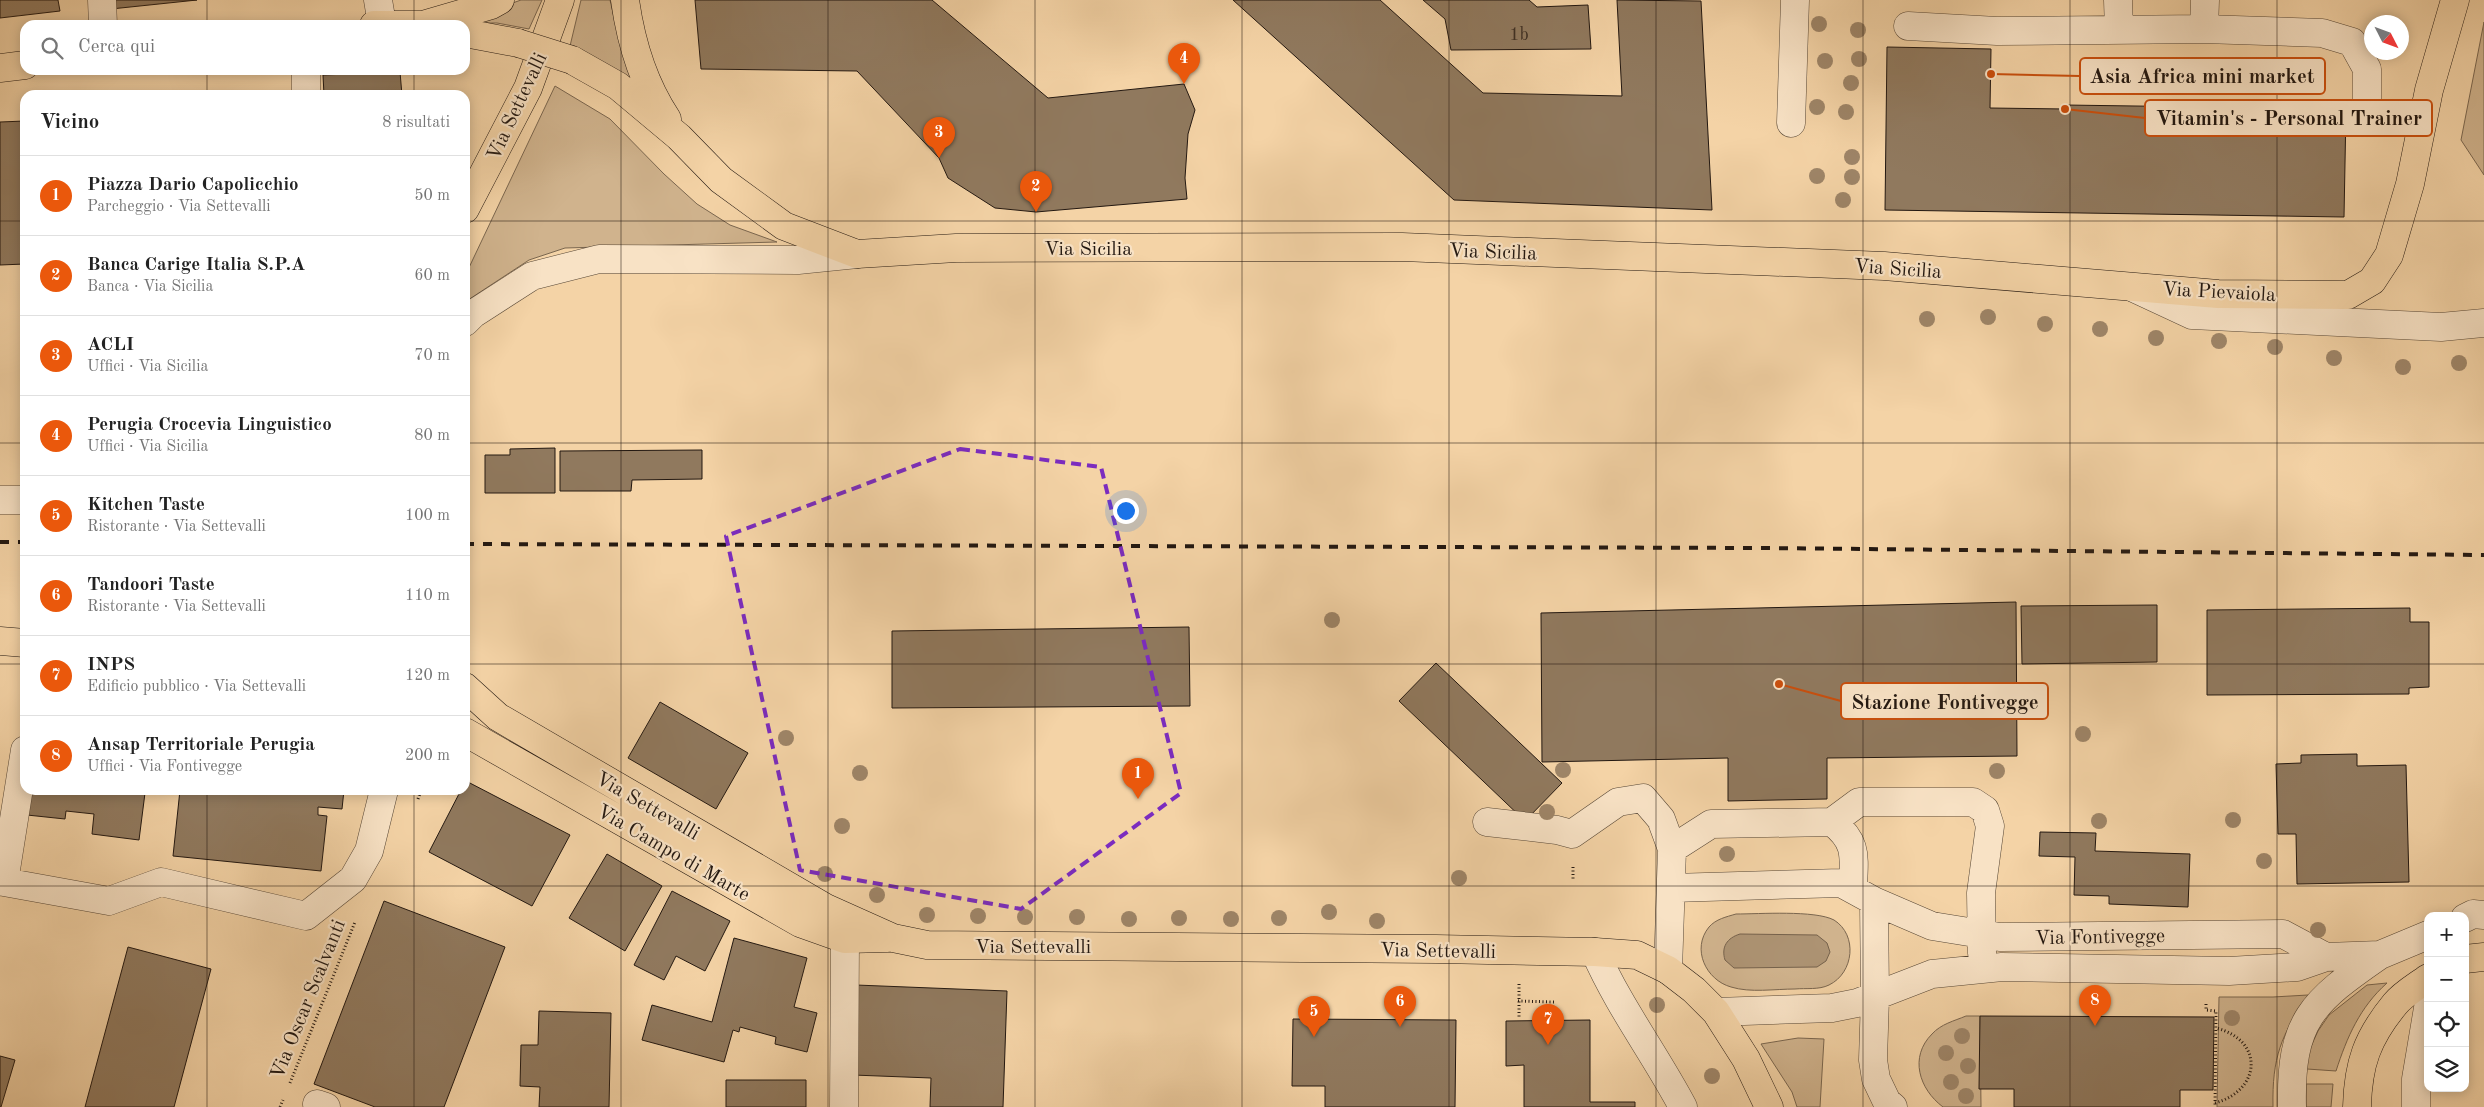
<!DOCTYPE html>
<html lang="it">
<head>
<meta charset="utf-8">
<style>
  body { margin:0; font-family:"Old Standard TT",serif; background:#f6f6f6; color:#222 }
  .controls { position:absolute; right:15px; bottom:15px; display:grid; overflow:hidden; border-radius:10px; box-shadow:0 2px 12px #0003 }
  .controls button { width:45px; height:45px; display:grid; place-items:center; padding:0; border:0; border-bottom:1px solid #e0e0e0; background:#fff; color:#222; font:25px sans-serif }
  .compass { position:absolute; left:2364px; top:15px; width:45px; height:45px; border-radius:50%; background:#fff; box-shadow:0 2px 12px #0003; rotate:132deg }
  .you { position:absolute; left:1125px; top:510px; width:18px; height:18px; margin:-12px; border:4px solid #fff; border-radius:50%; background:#1a73e8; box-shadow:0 0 0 8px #1a73e833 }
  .badge { display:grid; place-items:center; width:32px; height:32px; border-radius:50%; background:#ea580c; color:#fff; font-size:16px; font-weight:700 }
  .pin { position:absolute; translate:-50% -41px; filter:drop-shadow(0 1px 2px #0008) }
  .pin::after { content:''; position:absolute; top:26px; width:18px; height:15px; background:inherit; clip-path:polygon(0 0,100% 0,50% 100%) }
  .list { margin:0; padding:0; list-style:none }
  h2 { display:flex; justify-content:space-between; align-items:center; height:65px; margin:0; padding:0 20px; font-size:21px }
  h2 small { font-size:16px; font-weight:400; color:#767676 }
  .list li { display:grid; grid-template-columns:32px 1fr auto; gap:15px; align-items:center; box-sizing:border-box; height:80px; padding:0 20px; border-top:1px solid #e0e0e0 }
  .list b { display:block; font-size:19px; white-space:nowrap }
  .list p { margin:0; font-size:16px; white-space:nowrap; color:#767676 }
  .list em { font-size:16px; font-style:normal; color:#767676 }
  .icon { flex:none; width:28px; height:28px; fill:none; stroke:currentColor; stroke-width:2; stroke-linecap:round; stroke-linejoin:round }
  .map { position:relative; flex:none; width:2484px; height:1107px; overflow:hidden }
  .search { position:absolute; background:#fff; box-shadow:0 2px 12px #0003; left:20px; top:20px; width:450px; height:55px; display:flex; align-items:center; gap:12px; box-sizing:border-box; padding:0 18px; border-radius:15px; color:#767676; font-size:19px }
  .panel { position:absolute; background:#fff; box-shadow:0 2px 12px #0003; left:20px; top:90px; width:450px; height:705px; border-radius:15px }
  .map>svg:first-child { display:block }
  .green { fill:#d0b38d; stroke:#7a664f }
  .water { fill:#ad9373; stroke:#76624c }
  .building { fill:#90795e; stroke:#231811 }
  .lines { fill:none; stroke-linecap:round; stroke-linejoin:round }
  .minor-casing { stroke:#574736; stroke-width:29 }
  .major-casing { stroke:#231811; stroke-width:29 }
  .path { stroke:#231811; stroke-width:3; stroke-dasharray:1 2.5; stroke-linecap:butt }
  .minor { stroke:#f8e2c5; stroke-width:28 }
  .major { stroke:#f4d3a6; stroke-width:28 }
  .rail { stroke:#231811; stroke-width:4; stroke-dasharray:9 9; stroke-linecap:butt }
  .major-bridge-casing { stroke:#231811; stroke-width:29; stroke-linecap:butt }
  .major-bridge { stroke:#f4d3a6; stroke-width:28 }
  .tree { fill:#9e8568 }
  .marked { fill:none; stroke:#7b2cbf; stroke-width:4; stroke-dasharray:10 6; stroke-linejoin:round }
  .grid { fill:none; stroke:#231811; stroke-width:1; stroke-opacity:0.55 }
  .labels { text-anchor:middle; stroke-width:4.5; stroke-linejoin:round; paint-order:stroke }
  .number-label { font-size:18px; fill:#3e3024 }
  .street-label { font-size:20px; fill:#231811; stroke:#f8e2c5 }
  .leader { fill:none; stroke:#ca4f0d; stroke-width:2 }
  .callout-dot { fill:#ca4f0d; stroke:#f8e2c5; stroke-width:2 }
  .callout { fill:#f8e2c5; stroke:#ca4f0d; stroke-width:2 }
  .callout-label { font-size:21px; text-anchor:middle; font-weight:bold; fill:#231811 }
</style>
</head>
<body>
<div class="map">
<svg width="2484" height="1107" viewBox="0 0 2484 1107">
  <rect width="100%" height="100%" fill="#f4d3a6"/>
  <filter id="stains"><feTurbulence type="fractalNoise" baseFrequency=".004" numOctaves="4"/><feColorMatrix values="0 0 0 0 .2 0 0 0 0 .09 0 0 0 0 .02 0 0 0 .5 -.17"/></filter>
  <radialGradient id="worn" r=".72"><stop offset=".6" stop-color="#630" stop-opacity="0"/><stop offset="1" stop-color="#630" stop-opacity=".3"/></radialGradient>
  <path class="green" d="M521,0H542L529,29L497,23H466L482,14Z
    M581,0H610L621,48L638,84L570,46Z
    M2484,22V175L2461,140Z
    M555,86L610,119L664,174L697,204L730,225L777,242L565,248L529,260L465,302V276Z
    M1736,914C1759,914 1815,910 1834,920C1858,935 1854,973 1829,985C1819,990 1806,988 1795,989C1775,989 1750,993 1731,987C1706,980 1691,949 1709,927C1716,919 1726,917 1736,914Z
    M2387,983C2360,1007 2347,1037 2336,1071L2307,1069L2308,1053L2318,1031L2329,1015L2367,985Z
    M2308,995C2281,1036 2272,1057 2273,1107H2217L2219,997H2273Z
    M1966,1016H1980L1981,1107H1943C1919,1089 1909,1057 1932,1034C1941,1024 1954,1021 1966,1016Z
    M1798,1038L1824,1039L1820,1107H1797L1792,1092L1761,1044Z
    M2306,1084H2333L2331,1107H2306Z"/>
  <path class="water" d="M1740,934L1817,935L1827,943L1830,952L1826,961L1817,967L1734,968L1725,960C1721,947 1727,938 1740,934Z"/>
  <path class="building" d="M0,0H58L60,11L0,18Z
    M110,0H197L111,9Z
    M695,0H932L1048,98L1184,84L1195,110L1188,134L1185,178L1187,199L1036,212L995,208L948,178L939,158L857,71L701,69Z
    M1233,0H1380L1483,93L1622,96L1617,0L1701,1L1712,210L1454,200Z
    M1423,0H1529L1537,7L1588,5L1591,49L1451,50L1445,19Z
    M1887,47L1991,49L1990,108L2065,109V105L2346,109L2344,217L1885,210Z
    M400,72L402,95H324L323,75Z
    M25,121V264L0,265V122Z
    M555,448V493H485V455H510V449Z
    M702,450V479L632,480L631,491H560V451Z
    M2016,602L2017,756L1827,758V799L1777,800L1728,801V758L1542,762L1541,613Z
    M2157,605V662L2022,664L2021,606Z
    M2410,608V622H2429V687L2409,688V694L2207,695V610Z
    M1189,627L1190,706L892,708V631Z
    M1436,663L1562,783L1525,821L1399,701Z
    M660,702L748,753L716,809L628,758Z
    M2357,754V766L2406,765L2409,882L2297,884L2296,834H2278L2276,764L2301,763V755Z
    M466,781L570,835L532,906L429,852L461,790H465Z
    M30,790H138V792L145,793L139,840L92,834L94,814L66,811L65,819L27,815Z
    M180,790H344L342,809L318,807V815L327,816L321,871L173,856Z
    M2040,832L2096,833L2095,851L2190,854L2188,907L2109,904V896L2074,895L2075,857L2039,856Z
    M607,854L662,886L625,951L569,918Z
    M672,891L730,921L705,971L676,956L664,980L634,965Z
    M384,901L505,947L444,1107H375L314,1084Z
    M734,938L807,958L794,1007L817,1013L807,1052L775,1044L776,1037L740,1027L739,1032L733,1030L724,1062L642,1040L652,1005L712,1022Z
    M128,947L211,969L174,1107H85Z
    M856,985L1007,991L1003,1107H930L931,1078L853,1075Z
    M539,1011L611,1013L609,1107H539L540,1087L520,1086L521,1045H538Z
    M1980,1016L2214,1017L2213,1090H2180V1107H2014V1089H1979Z
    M1293,1019L1456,1020L1455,1107H1325V1086H1292Z
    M1590,1020V1102H1635V1107H1524V1065L1506,1066V1021Z
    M0,1056L15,1060L1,1107H0Z
    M726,1080H806V1107H726Z"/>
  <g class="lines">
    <g class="minor-casing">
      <path id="minor" d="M102,0L103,25
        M378,0L382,24
        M2118,0L2119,30
        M1908,26L1997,31L2204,29L2322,33L2352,42L2367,69V112
        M2204,29L2205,0
        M306,70V95
        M1791,123L1795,0
        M2134,288L2192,315L2441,327L2484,323
        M465,322L473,314L532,276L599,259L798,260L857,254
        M0,500H25
        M25,750L4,882L109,901L161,882L306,916L353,879L369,851L384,790
        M1487,822L1557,830L1572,834L1618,802L1643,798L1661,819L1672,849L1668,970
        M1832,822L1859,802H1973L1985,810L1990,826L1981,893L1982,953
        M1672,849L1711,824L1832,822C1858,842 1854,857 1853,888
        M1672,888L1841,883L1874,901L1932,926L2000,937L2283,934L2326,957
        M1874,901L1875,997L1873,1060L1876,1079L1887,1102L1893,1107
        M2465,918L2473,914L2484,915
        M1595,952C1619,1007 1655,1054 1683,1107
        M1716,1012L1832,1008L1857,1003L1932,974L2002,967L2229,971L2297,967L2326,957L2380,955L2428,935
        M317,1104L326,1107
        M844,1107L845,939
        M2292,1107C2290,1020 2312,1002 2380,955
        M2416,1107V1079L2428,1008"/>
    </g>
    <g class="major-casing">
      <path id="major" d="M625,0C631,43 643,83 667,119
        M374,25H425
        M423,25L491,5L500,0
        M465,33L518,43
        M572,60L618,86L679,137L721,180L784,226L857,254L956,248L1402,247L1884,266L2218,294L2348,295L2372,281L2389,255L2410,184L2429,90L2455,0
        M0,68L25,65
        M465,209L528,88L560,0
        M0,641L25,643
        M465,687L498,717L826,908L893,938L927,945L1436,949L1595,952L1637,955L1668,970L1694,990L1716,1012L1746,1059L1769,1107
        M465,732L800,923L845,939L887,938
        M2465,959L2484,957
        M2357,1107C2358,1064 2367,1038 2395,1004C2403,994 2417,986 2428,978"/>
    </g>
    <path class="path" d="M418,799L421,790
      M1573,867V881
      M1519,984V1019
      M1518,1001L1554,1002
      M2206,1004V1010L2216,1011L2215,1107
      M290,1083L355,922
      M2215,1103C2262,1090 2264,1040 2216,1028
      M280,1107L283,1100"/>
    <use href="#minor" class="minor"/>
    <use href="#major" class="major"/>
    <path class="rail" d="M0,542H25
      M465,544L1761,548L2484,555"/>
    <g class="major-bridge-casing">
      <path id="major-bridge" d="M518,43L572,60"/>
    </g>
    <use href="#major-bridge" class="major-bridge"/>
  </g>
  <g class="tree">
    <circle cx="1819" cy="24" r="8"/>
    <circle cx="1858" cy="30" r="8"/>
    <circle cx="1859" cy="59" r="8"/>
    <circle cx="1825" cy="61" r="8"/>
    <circle cx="1851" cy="83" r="8"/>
    <circle cx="1817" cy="107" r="8"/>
    <circle cx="1846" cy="112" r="8"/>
    <circle cx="1852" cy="157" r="8"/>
    <circle cx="1817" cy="176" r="8"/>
    <circle cx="1852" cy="177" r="8"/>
    <circle cx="1843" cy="200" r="8"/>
    <circle cx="1988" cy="317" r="8"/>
    <circle cx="1927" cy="319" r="8"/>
    <circle cx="2045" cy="324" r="8"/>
    <circle cx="2100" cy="329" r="8"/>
    <circle cx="2156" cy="338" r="8"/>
    <circle cx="2219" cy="341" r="8"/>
    <circle cx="2275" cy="347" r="8"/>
    <circle cx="2334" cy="358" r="8"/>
    <circle cx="2459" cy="363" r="8"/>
    <circle cx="2403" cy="367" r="8"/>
    <circle cx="1332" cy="620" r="8"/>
    <circle cx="2083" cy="734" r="8"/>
    <circle cx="786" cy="738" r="8"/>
    <circle cx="1563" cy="770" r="8"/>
    <circle cx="1997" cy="771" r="8"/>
    <circle cx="860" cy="773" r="8"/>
    <circle cx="1547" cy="812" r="8"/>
    <circle cx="2233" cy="820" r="8"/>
    <circle cx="2099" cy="821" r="8"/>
    <circle cx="842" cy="826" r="8"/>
    <circle cx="1727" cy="854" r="8"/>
    <circle cx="2264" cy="861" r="8"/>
    <circle cx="825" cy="874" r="8"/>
    <circle cx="1459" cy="878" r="8"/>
    <circle cx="877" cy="895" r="8"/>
    <circle cx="1329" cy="912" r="8"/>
    <circle cx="927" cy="915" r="8"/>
    <circle cx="978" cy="916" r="8"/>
    <circle cx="1025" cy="917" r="8"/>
    <circle cx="1077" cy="917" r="8"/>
    <circle cx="1179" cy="918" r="8"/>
    <circle cx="1279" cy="918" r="8"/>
    <circle cx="1129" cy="919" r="8"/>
    <circle cx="1231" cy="919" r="8"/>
    <circle cx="1377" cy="921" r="8"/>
    <circle cx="2318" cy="930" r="8"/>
    <circle cx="1657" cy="1005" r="8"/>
    <circle cx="2232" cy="1018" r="8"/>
    <circle cx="1962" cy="1036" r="8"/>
    <circle cx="1946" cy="1053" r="8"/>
    <circle cx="1968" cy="1066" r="8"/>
    <circle cx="1712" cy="1076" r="8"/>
    <circle cx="1951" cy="1082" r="8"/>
    <circle cx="1966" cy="1096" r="8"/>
  </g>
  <path class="marked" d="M960,449L1101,467L1181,793L1021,909L800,870L726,536Z"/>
  <path class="grid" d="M207,0V25M414,0V25M621,0V1107M828,0V1107M1035,0V1107M1242,0V1107M1449,0V1107M1656,0V1107M1863,0V1107M2070,0V1107M2277,0V1107M207,70V95M414,70V95M0,221H25M465,221H2484M0,443H25M465,443H2484M0,664H25M465,664H2484M207,790V1107M414,790V1107M0,886H2484"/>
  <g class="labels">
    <g class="number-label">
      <text x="1519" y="40">1b</text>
    </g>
    <g class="street-label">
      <text transform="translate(516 106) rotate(-65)" y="7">Via Settevalli</text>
      <text x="1088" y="255">Via Sicilia</text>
      <text transform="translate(1493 251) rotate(2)" y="7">Via Sicilia</text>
      <text transform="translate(1898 268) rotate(4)" y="7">Via Sicilia</text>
      <text transform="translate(2219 291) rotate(3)" y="7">Via Pievaiola</text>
      <text transform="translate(648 805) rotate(30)" y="7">Via Settevalli</text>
      <text transform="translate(674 852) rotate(30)" y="7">Via Campo di Marte</text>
      <text transform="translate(2100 936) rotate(-1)" y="7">Via Fontivegge</text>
      <text x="1033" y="953">Via Settevalli</text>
      <text transform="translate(1438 950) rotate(1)" y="7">Via Settevalli</text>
      <text transform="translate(307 999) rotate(-68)" y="7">Via Oscar Scalvanti</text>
    </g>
  </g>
  <path class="leader" d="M1991 74L2080 76M2065 109L2145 118M1779 684L1841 701"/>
  <g class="callout-dot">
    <circle cx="1991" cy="74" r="5"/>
    <circle cx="2065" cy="109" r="5"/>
    <circle cx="1779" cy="684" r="5"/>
  </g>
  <g class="callout">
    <rect x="2080" y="58" width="245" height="36" rx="5"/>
    <rect x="2145" y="100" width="287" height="36" rx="5"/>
    <rect x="1841" y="683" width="207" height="36" rx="5"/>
  </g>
  <g class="callout-label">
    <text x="2202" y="83">Asia Africa mini market</text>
    <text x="2289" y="125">Vitamin's - Personal Trainer</text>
    <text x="1945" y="709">Stazione Fontivegge</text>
  </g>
  <rect width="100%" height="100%" filter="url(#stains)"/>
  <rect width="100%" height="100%" fill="url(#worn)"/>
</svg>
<div class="controls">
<button>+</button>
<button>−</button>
<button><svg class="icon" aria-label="locate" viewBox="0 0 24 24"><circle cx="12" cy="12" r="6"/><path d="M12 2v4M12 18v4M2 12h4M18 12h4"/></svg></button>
<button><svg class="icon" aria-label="layers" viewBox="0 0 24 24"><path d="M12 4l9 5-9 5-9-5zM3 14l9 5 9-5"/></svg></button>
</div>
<svg class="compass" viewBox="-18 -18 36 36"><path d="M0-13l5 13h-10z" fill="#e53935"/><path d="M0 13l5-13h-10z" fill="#767676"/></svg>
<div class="you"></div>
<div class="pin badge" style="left:1138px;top:799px">1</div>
<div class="pin badge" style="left:1036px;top:212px">2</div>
<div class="pin badge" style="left:939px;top:158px">3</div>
<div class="pin badge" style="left:1184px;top:84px">4</div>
<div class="pin badge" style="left:1314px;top:1037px">5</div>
<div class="pin badge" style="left:1400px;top:1027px">6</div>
<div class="pin badge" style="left:1548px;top:1045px">7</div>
<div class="pin badge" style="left:2095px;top:1026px">8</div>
<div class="search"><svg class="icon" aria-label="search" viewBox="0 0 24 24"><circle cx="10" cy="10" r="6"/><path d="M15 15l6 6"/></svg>Cerca qui</div>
<section class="panel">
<h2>Vicino<small>8 risultati</small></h2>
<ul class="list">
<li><span class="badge">1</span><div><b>Piazza Dario Capolicchio</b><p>Parcheggio · Via Settevalli</p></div><em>50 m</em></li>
<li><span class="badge">2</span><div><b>Banca Carige Italia S.P.A</b><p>Banca · Via Sicilia</p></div><em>60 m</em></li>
<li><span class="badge">3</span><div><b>ACLI</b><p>Uffici · Via Sicilia</p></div><em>70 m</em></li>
<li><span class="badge">4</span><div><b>Perugia Crocevia Linguistico</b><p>Uffici · Via Sicilia</p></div><em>80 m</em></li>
<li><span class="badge">5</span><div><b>Kitchen Taste</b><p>Ristorante · Via Settevalli</p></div><em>100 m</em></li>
<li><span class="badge">6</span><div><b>Tandoori Taste</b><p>Ristorante · Via Settevalli</p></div><em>110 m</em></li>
<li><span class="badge">7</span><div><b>INPS</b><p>Edificio pubblico · Via Settevalli</p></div><em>120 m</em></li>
<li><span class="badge">8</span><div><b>Ansap Territoriale Perugia</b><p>Uffici · Via Fontivegge</p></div><em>200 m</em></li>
</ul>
</section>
</div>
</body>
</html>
